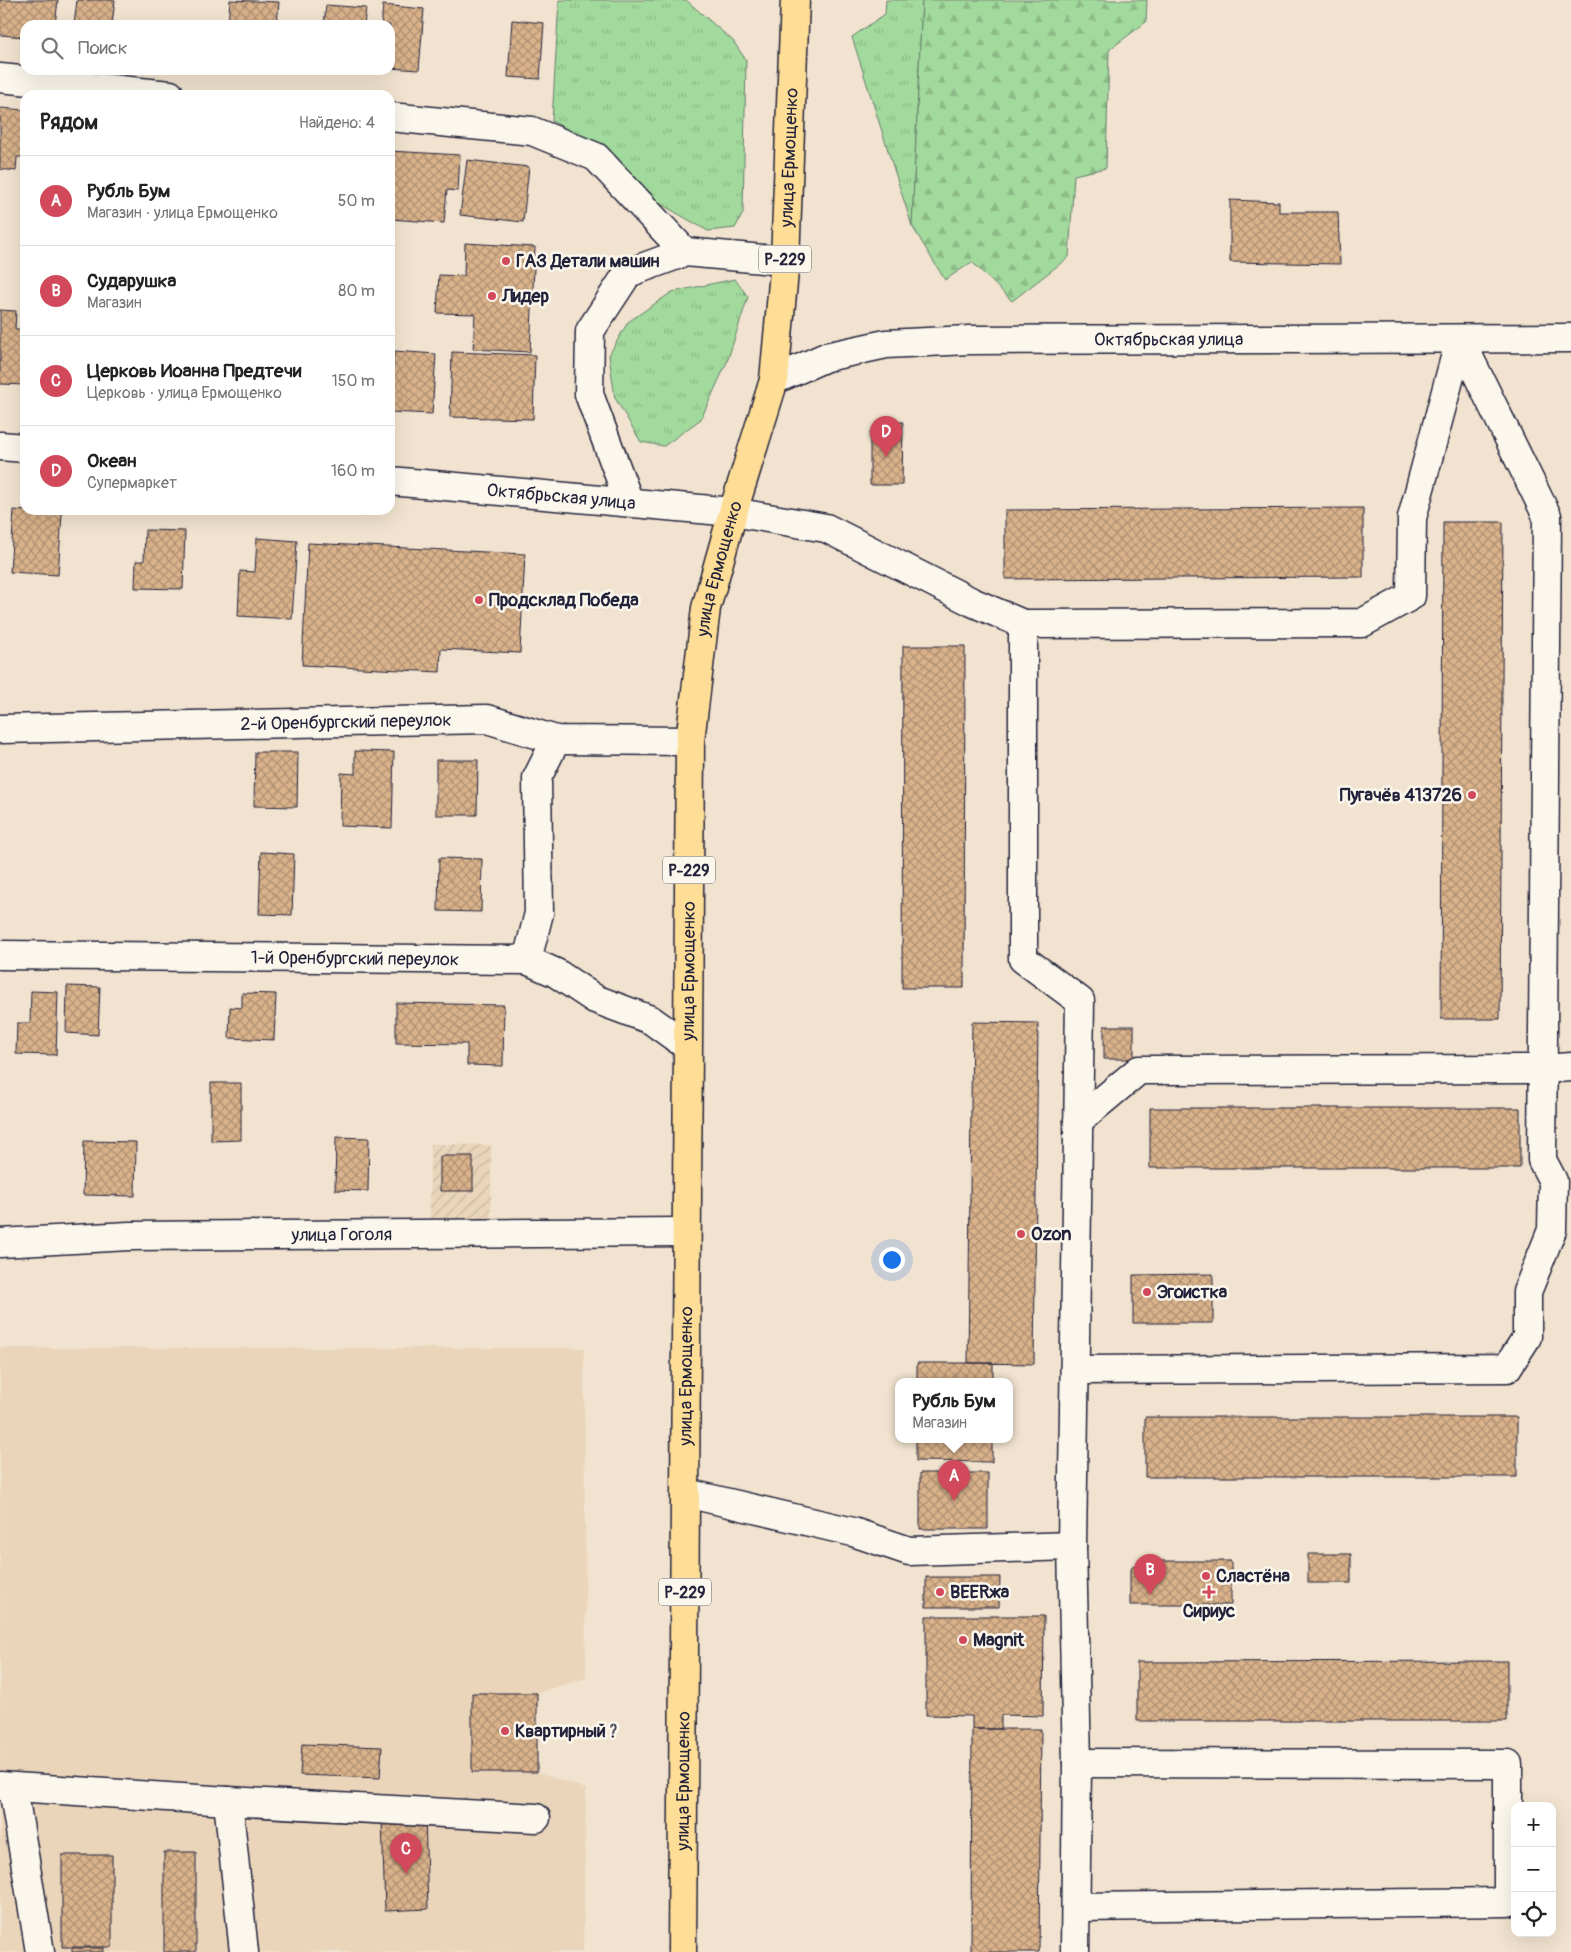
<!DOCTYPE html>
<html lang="ru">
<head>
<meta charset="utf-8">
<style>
  body { margin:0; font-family:Pangolin,sans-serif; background:#f6f6f6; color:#222 }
  .controls { position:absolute; right:15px; bottom:15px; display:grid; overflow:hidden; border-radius:10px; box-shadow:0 5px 20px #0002 }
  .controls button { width:45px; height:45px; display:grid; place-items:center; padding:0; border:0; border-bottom:1px solid #e0e0e0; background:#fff; color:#222; font:25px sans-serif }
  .you { position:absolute; left:891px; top:1259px; width:18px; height:18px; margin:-12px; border:4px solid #fff; border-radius:50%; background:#1a73e8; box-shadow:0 0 0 8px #1a73e833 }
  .badge { display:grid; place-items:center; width:32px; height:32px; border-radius:50%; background:#d1495b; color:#fff; font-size:16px; font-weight:700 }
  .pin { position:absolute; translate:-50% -41px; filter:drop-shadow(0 1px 2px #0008) }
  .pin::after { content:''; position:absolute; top:26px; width:18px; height:15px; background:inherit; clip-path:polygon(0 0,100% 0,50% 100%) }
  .popup { position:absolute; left:895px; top:1378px; width:118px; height:65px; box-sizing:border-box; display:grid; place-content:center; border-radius:10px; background:#fff; filter:drop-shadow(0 1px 4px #0005); font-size:16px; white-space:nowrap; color:#767676 }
  .popup b { font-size:19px; color:#222 }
  .popup::after { content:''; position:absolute; left:50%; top:100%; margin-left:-10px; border:10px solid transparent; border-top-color:#fff }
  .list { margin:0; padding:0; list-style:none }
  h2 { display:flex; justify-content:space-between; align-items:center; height:65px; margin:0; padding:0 20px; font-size:21px }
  h2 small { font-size:16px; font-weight:400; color:#767676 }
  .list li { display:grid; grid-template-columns:32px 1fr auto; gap:15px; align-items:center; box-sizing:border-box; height:90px; padding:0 20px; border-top:1px solid #e0e0e0 }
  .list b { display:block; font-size:19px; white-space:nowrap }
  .list p { margin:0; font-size:16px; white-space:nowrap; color:#767676 }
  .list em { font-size:16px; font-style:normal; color:#767676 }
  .icon { flex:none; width:28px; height:28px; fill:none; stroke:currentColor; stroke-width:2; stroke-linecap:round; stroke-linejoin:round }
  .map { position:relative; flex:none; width:1571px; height:1952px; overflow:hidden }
  .search { position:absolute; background:#fff; box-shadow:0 5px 20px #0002; left:20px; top:20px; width:375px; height:55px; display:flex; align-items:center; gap:12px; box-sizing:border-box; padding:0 18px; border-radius:15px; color:#767676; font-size:19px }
  .panel { position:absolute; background:#fff; box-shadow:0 5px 20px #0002; left:20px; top:90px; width:375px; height:425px; border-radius:15px }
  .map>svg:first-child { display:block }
  .built { fill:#ead5bb }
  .industrial { fill:url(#industrial-furrows) }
  .grass { fill:url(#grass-tufts); stroke:#627e6c }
  .forest { fill:url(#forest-firs); stroke:#627e6c }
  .building { fill:url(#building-cross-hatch); stroke:#22223b }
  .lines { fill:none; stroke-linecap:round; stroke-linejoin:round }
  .minor-casing { stroke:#22223b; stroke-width:31 }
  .highway-casing { stroke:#22223b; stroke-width:31 }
  .minor { stroke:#fbf7ec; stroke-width:28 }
  .highway { stroke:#fedd96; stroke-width:28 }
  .poi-dot { fill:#d1495b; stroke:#fbf7ec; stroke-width:2 }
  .labels { text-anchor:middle; stroke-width:5; stroke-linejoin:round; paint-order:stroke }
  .shield { fill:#fbf7ec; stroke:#636270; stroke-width:1 }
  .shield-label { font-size:16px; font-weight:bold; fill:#22223b }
  .street-label { font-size:18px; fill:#22223b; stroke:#fbf7ec }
  .poi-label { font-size:18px; font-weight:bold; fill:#22223b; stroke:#fbf7ec; text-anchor:start }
</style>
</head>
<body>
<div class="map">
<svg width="1571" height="1952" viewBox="0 0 1571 1952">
  <defs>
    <pattern id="industrial-furrows" width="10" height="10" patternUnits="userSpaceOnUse" patternTransform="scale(1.25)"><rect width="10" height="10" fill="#ead5bb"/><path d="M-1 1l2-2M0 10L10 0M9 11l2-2" fill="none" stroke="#c8b7a2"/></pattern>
    <pattern id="grass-tufts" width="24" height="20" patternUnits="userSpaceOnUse" patternTransform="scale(1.25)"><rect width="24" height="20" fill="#a2d99c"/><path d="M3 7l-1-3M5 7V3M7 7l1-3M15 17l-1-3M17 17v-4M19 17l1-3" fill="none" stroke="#8bba87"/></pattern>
    <pattern id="forest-firs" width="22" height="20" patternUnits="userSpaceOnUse" patternTransform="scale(1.25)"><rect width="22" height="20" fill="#a2d99c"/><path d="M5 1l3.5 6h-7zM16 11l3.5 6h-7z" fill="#8bba87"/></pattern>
    <pattern id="building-cross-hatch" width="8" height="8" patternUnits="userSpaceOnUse" patternTransform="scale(1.25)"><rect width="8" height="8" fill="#dab38b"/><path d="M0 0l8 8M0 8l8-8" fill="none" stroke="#b09173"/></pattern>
  </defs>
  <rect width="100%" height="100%" fill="#f1e3cf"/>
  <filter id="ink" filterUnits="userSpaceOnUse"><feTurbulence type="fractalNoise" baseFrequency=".02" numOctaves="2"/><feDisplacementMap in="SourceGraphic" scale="10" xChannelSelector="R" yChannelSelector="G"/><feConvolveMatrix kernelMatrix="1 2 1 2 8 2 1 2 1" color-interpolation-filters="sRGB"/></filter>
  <g filter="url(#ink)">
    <path class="built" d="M0,1348H584L586,1678L537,1693V1772L586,1789L583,1952H0Z"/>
    <path class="industrial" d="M430,1144L491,1145V1219H430Z"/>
    <path class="grass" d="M559,0H686L733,41L746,60L743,213L735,228L708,231L659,203L602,148L552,121Z
      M886,0H922L912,226L852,37L885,14Z
      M735,279L748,297L727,362L701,419L664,446L641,442L615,398L609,355L628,322L672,292Z"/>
    <path class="forest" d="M922,0H1147L1146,22L1109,50L1106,168L1074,175L1069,257L1012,301L972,262L945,280L912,226Z"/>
    <path class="building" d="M0,0H58L55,25H25V37L0,35Z
      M77,0H115L112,25H74Z
      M230,0L279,2L277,25H228Z
      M326,5L366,8L364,25H324Z
      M383,5L424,9L419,70L390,68V25H381Z
      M512,20L544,23L540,79L508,77Z
      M0,108L25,110V157H17L16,171L0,169Z
      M390,151L460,155L458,191L447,190L444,223L390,219Z
      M467,160L529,167L523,222L460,215Z
      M1230,200L1279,202V212H1338L1340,264L1230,262Z
      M465,243L535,247L530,352L473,349L475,314L437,313L439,275L464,276Z
      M0,310L16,311L15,329H25V385L0,384Z
      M394,351L436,354L432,414L390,412Z
      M452,352L535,355L533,419L450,417Z
      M888,422H903L902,485H870V433H888Z
      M1363,508V577L1005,579V510Z
      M14,510L62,513L58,575L10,572Z
      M1443,522H1503L1500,1019H1441Z
      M145,530L185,531L183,589L135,588L136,561H144Z
      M257,538L297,541L292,619L238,616L240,571L255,572Z
      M308,543L525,554L520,653L441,649L440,672L302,665Z
      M903,646H965L964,988H902Z
      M355,751L394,752L392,828L340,826L341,773L355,774Z
      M255,752H298L297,807L254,806Z
      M436,760H478L477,815H436Z
      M261,852L294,854L292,915L259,914Z
      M439,858L482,859L481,912L438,911Z
      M67,986L100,987L98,1035L66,1033Z
      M31,991L58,992L56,1055L16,1054L17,1023H30Z
      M242,993L276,994L274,1040L229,1038L230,1007L242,1008Z
      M396,1003L504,1005L503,1066L467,1065V1044L396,1043Z
      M972,1022L1038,1023L1034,1364L968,1363Z
      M1104,1026H1134V1059H1104Z
      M211,1083H241V1140L211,1141Z
      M1150,1108H1520V1168H1150Z
      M336,1137L369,1138L368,1191L335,1190Z
      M84,1141L136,1142L135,1196L83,1195Z
      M440,1156H473V1191H440Z
      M1213,1274V1323H1133V1275Z
      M917,1363H993V1382H917Z
      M1145,1417H1517V1477H1145Z
      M916,1440H992V1462L916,1461Z
      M920,1473H988V1529H920Z
      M1308,1554H1351V1583H1308Z
      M1141,1561H1231V1605H1130V1569Z
      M926,1577H1000L999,1607H926Z
      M926,1616H1044L1043,1716L1001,1715V1729H972V1716L926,1715Z
      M1507,1661V1721H1137V1662Z
      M472,1693H537V1772H472Z
      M972,1729H1041L1039,1952H971Z
      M302,1744L382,1747L380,1778L300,1775Z
      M425,1818L428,1909L385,1911L382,1819Z
      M164,1852H196V1952H164Z
      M62,1855H112V1947H62Z
      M72,1948H104V1952H72Z"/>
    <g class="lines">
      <g class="minor-casing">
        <g id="minor">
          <path d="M0,78L170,95"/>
          <path d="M390,117L532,131L596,157L685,252"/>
          <path id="s1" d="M774,380L826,357L886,344L969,340L1571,338"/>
          <path d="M0,446L25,448"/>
          <path id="s2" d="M390,481L733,512L826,528L972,602L1023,624"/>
          <path d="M629,502L589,394L590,331L628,273L685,252L785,261"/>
          <path id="s3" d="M0,729L487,719L556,740L690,741"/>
          <path id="s4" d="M0,955L527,960L556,973L595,999L651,1020L687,1046"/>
          <path d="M527,960L539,913L537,778L556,740"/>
          <path d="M1078,1121L1139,1070L1542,1069L1571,1067"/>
          <path id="s5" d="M0,1243L129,1236L685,1232"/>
          <path d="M1076,1370L1507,1368L1527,1337V1292L1552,1230L1553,1181L1542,1160L1547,516L1460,339"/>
          <path d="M686,1493L853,1532L909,1551L1072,1546"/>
          <path d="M0,1786L228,1801L536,1818"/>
          <path d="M13,1788L40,1952"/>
          <path d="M228,1801L244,1952"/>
          <path d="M1076,1907L1508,1902V1764L1077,1763"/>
          <path d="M1075,1952L1077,1763L1072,1546L1080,1001L1023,959V624L1362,623L1411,596L1412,518L1460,339"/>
        </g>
      </g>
      <g class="highway-casing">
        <g id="highway">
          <path id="s6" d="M682,1952L690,741L706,608L733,512L774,380L785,261L795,0"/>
        </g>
      </g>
      <use href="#minor" class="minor"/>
      <use href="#highway" class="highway"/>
    </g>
  </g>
  <g class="poi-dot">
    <circle cx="506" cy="261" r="5"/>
    <circle cx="492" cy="296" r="5"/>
    <circle cx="479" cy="600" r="5"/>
    <circle cx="1472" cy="795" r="5"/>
    <circle cx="1021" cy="1234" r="5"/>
    <circle cx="1147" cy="1292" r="5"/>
    <circle cx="1206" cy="1576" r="5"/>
    <circle cx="940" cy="1592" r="5"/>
    <path d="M1206.5 1584.5h5v5h5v5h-5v5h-5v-5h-5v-5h5z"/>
    <circle cx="963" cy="1640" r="5"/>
    <circle cx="505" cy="1731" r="5"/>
  </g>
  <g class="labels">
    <g class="shield">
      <rect x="759" y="245.5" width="52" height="27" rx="4"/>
      <rect x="663" y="856.5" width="52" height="27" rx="4"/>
      <rect x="659" y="1578.5" width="52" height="27" rx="4"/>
    </g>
    <g class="shield-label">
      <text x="785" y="265">Р-229</text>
      <text x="689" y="876">Р-229</text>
      <text x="685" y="1598">Р-229</text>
    </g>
    <g class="street-label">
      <text dy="6" stroke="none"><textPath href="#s6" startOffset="1806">улица Ермощенко</textPath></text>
      <text dy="6" stroke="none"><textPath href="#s1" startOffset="401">Октябрьская улица</textPath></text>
      <text dy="6" stroke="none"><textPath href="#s2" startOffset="172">Октябрьская улица</textPath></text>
      <text dy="6" stroke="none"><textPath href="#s6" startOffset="1386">улица Ермощенко</textPath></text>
      <text dy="6" stroke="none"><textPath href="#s3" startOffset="346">2-й Оренбургский переулок</textPath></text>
      <text dy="6" stroke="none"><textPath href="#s4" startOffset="355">1-й Оренбургский переулок</textPath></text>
      <text dy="6" stroke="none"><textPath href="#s6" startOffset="981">улица Ермощенко</textPath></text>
      <text dy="6" stroke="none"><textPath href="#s5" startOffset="342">улица Гоголя</textPath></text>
      <text dy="6" stroke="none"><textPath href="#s6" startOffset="576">улица Ермощенко</textPath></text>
      <text dy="6" stroke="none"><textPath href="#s6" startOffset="171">улица Ермощенко</textPath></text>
    </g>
    <g class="poi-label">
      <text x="516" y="267">ГАЗ Детали машин</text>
      <text x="502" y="302">Лидер</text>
      <text x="489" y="606">Продсклад Победа</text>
      <text x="1462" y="801" text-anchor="end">Пугачёв 413726</text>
      <text x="1031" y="1240">Ozon</text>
      <text x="1157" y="1298">Эгоистка</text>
      <text x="1216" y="1582">Сластёна</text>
      <text x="950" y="1598">BEERжа</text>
      <text x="1209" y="1617" text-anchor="middle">Сириус</text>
      <text x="973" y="1646">Magnit</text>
      <text x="515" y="1737">Квартирный ?</text>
    </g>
  </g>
</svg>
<div class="controls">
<button>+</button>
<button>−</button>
<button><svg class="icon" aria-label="locate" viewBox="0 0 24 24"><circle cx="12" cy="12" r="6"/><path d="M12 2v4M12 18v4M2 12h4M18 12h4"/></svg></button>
</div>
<div class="you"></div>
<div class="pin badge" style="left:954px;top:1501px">A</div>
<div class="popup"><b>Рубль Бум</b>Магазин</div>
<div class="pin badge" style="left:1150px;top:1595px">B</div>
<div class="pin badge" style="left:406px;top:1874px">C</div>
<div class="pin badge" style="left:886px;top:457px">D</div>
<div class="search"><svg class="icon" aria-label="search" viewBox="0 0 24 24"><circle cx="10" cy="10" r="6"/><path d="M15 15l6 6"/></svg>Поиск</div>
<section class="panel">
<h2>Рядом<small>Найдено: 4</small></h2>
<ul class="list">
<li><span class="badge">A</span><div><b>Рубль Бум</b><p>Магазин · улица Ермощенко</p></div><em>50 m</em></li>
<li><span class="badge">B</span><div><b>Сударушка</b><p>Магазин</p></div><em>80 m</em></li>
<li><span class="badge">C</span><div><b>Церковь Иоанна Предтечи</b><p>Церковь · улица Ермощенко</p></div><em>150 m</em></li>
<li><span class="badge">D</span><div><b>Океан</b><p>Супермаркет</p></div><em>160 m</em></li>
</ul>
</section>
</div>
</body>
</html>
